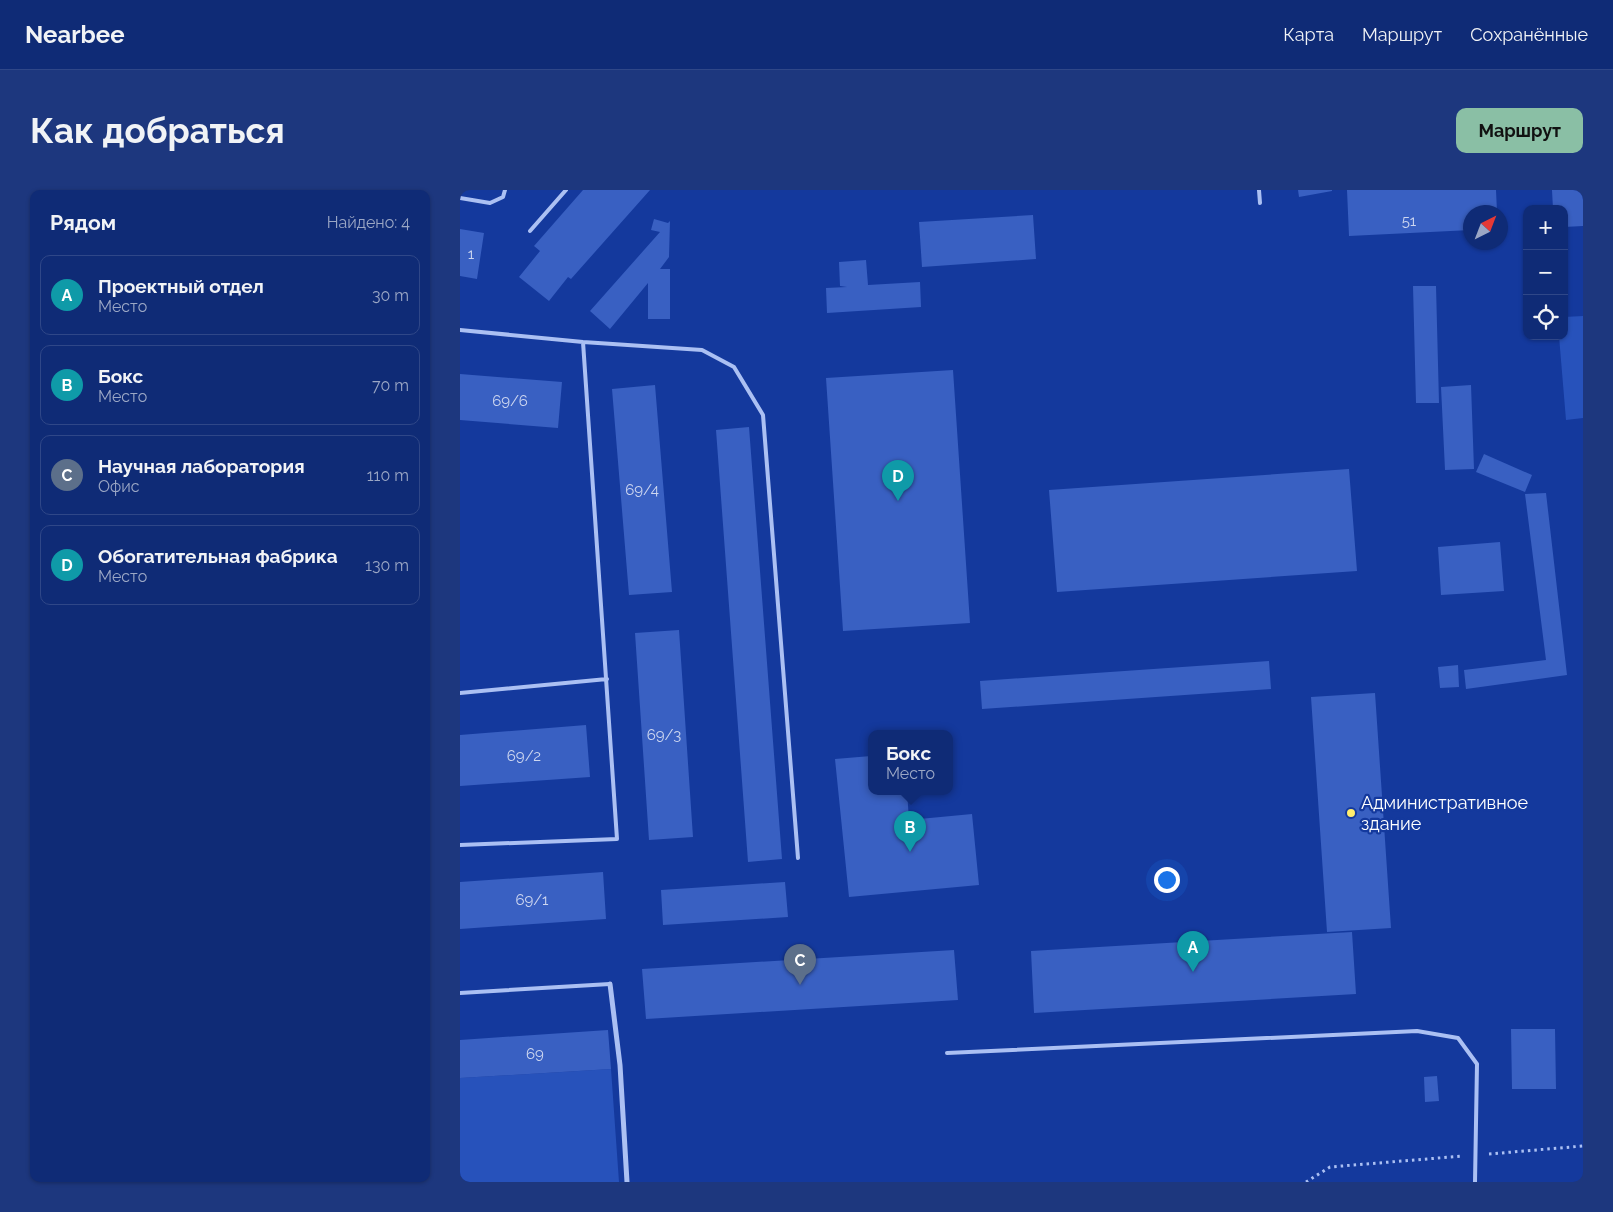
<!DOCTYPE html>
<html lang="ru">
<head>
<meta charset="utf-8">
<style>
  body { margin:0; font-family:Raleway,sans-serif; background:#1d377e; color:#f1f3f6 }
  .controls { position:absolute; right:15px; top:15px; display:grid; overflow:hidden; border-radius:10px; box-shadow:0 1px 4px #0004 }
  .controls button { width:45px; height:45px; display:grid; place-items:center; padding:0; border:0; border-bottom:1px solid #2f4788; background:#0f2b76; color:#f1f3f6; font:25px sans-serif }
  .compass { position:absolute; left:1003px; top:15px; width:45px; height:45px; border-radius:50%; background:#0f2b76; box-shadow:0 1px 4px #0004; rotate:42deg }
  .you { position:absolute; left:706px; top:689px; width:18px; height:18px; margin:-12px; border:4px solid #fff; border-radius:50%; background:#1a73e8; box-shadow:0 0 0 8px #1a73e833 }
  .badge { display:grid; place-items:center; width:32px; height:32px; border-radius:50%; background:#8abfa5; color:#fff; font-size:16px; font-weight:700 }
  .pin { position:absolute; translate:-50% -41px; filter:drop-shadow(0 1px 2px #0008) }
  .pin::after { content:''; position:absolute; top:26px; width:18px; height:15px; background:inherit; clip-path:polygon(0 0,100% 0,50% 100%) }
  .popup { position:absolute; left:408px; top:540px; width:85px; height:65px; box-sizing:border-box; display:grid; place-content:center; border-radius:10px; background:#0f2b76; filter:drop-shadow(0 1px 4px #0005); font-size:16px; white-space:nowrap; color:#9ba7c5 }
  .popup b { font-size:19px; color:#f1f3f6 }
  .popup::after { content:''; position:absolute; left:50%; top:100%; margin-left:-10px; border:10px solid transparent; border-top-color:#0f2b76 }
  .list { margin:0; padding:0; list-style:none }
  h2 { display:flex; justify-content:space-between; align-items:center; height:65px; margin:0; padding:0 20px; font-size:21px }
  h2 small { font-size:16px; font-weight:400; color:#9ba7c5 }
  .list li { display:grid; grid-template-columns:32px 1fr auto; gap:15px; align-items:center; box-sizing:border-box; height:80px; margin:0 10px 10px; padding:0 10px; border:1px solid #2f4788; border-radius:10px }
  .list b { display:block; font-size:19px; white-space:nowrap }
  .list p { margin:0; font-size:16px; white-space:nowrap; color:#9ba7c5 }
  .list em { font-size:16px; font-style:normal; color:#9ba7c5 }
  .icon { flex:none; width:28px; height:28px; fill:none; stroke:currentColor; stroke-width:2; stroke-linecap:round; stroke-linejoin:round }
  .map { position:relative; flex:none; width:1123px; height:992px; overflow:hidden; border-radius:10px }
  header { display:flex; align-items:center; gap:30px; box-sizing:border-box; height:70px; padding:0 25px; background:#0f2b76; border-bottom:1px solid #2f4788 }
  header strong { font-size:24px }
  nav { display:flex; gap:28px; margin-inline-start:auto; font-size:18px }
  .intro { display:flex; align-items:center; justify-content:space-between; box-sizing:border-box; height:120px; padding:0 30px }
  h1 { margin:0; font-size:35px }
  .button { padding:12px 22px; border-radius:10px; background:#8abfa5; color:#111; font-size:18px; font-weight:700 }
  main { display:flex; gap:30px; padding:0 30px }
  aside { flex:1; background:#0f2b76; border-radius:10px; box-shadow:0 1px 4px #0004 }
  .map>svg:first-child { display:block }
  .green { fill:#2752bb }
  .building { fill:#3960c2 }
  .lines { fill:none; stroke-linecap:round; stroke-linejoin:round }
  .path { stroke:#abc0f3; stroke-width:3; stroke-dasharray:2.5 4; stroke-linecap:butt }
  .service { stroke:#abc0f3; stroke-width:4 }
  .minor { stroke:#abc0f3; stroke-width:5 }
  .poi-dot { fill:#ffed6d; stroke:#14399d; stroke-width:2 }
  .labels { text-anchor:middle; stroke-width:4.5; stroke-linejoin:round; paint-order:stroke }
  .number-label { font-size:15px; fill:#ced7f0 }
  .poi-label { font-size:18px; fill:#fff; stroke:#14399d; text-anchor:start }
</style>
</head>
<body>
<header>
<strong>Nearbee</strong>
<nav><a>Карта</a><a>Маршрут</a><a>Сохранённые</a></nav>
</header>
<div class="intro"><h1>Как добраться</h1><a class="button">Маршрут</a></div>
<main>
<aside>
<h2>Рядом<small>Найдено: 4</small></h2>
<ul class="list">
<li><span class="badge" style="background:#0f9aa8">A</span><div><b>Проектный отдел</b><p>Место</p></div><em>30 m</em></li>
<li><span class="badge" style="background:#0f9aa8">B</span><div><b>Бокс</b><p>Место</p></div><em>70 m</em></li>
<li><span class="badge" style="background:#5c6f8a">C</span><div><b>Научная лаборатория</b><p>Офис</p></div><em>110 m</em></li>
<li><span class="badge" style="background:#0f9aa8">D</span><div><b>Обогатительная фабрика</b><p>Место</p></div><em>130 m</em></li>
</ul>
</aside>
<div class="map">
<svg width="1123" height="992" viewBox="0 0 1123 992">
  <rect width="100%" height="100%" fill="#14399d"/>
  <path class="green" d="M1123,126V228L1106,230L1099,146H1104V127Z
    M151,879L159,992H0V888Z"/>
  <path class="building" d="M123,0H190L111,89L108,87L89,111L59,87L80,61L74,56Z
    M838,0H872V1L839,7Z
    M887,0H1036L1037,22H1011V40L889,46Z
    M1092,0H1123V36L1104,37V19H1093Z
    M573,25L576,69L462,77L459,32Z
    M194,29L208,33L210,31L209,67L200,79H210V129H188V93L150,139L130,121L200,42L191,40Z
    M0,39L24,43L17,89L0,86Z
    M406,70L408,95L460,92L461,117L367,123L366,98L387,97L380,96L379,72Z
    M953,96H976L979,213H956Z
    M493,180L510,433L383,441L366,188Z
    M0,184L102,192L98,238L0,230Z
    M195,195L212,402L169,405L152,199Z
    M1011,195L1014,279L985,280L981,197Z
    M289,237L322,669L288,672L256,240Z
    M1024,264L1072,285L1065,302L1016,282Z
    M889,279L897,381L597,402L589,300Z
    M1086,303L1107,485L1006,499L1004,480L1086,470L1065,304Z
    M1040,352L1044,401L981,405L978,357Z
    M219,440L233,647L189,650L175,443Z
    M809,471L811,499L522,519L520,491Z
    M998,475L999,497L980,498L978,477Z
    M915,503L931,738L867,742L851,507Z
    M126,535L130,587L0,596V545Z
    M411,566V601H447L449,630L512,624L519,695L389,707L375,569Z
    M143,682L146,729L0,739V692Z
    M325,692L328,727L203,735L201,700Z
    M892,742L896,804L574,823L571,761Z
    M494,760L498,810L186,829L182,779Z
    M1051,839H1095L1096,899H1052Z
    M148,840L151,879L0,888V850Z
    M977,886L979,911L965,912L964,887Z"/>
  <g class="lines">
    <path class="path" d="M1029,964L1123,956
      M846,992L870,977L1003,966"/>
    <path class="service" d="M799,0L800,13
      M0,8L30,13L43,7L45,0
      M70,41L106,0
      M0,140L123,152L242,160L274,177L303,225L338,668
      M0,503L147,489
      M0,655L157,649L123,152
      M0,803L150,794
      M487,863L957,841L998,848L1017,874L1015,992"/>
    <path class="minor" d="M150,794L160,875L167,992"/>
  </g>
  <circle class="poi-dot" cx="891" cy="623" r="5"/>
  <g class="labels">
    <g class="number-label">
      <text x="949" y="36">51</text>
      <text x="11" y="69">1</text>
      <text x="50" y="216">69/6</text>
      <text x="182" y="305">69/4</text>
      <text x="204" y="550">69/3</text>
      <text x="64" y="571">69/2</text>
      <text x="72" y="715">69/1</text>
      <text x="75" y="869">69</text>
    </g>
    <g class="poi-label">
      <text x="901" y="619">Административное<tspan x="901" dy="21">здание</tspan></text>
    </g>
  </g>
</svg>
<div class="controls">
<button>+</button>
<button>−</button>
<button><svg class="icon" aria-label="locate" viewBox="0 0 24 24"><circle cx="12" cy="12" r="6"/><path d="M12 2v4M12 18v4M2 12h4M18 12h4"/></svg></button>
</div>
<svg class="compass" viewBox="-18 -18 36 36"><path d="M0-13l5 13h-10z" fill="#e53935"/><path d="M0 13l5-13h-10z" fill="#9ba7c5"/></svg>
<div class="you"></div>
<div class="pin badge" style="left:733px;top:782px;background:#0f9aa8">A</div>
<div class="pin badge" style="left:450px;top:662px;background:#0f9aa8">B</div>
<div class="popup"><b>Бокс</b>Место</div>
<div class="pin badge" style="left:340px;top:795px;background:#5c6f8a">C</div>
<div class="pin badge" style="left:438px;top:311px;background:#0f9aa8">D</div>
</div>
</main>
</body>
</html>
